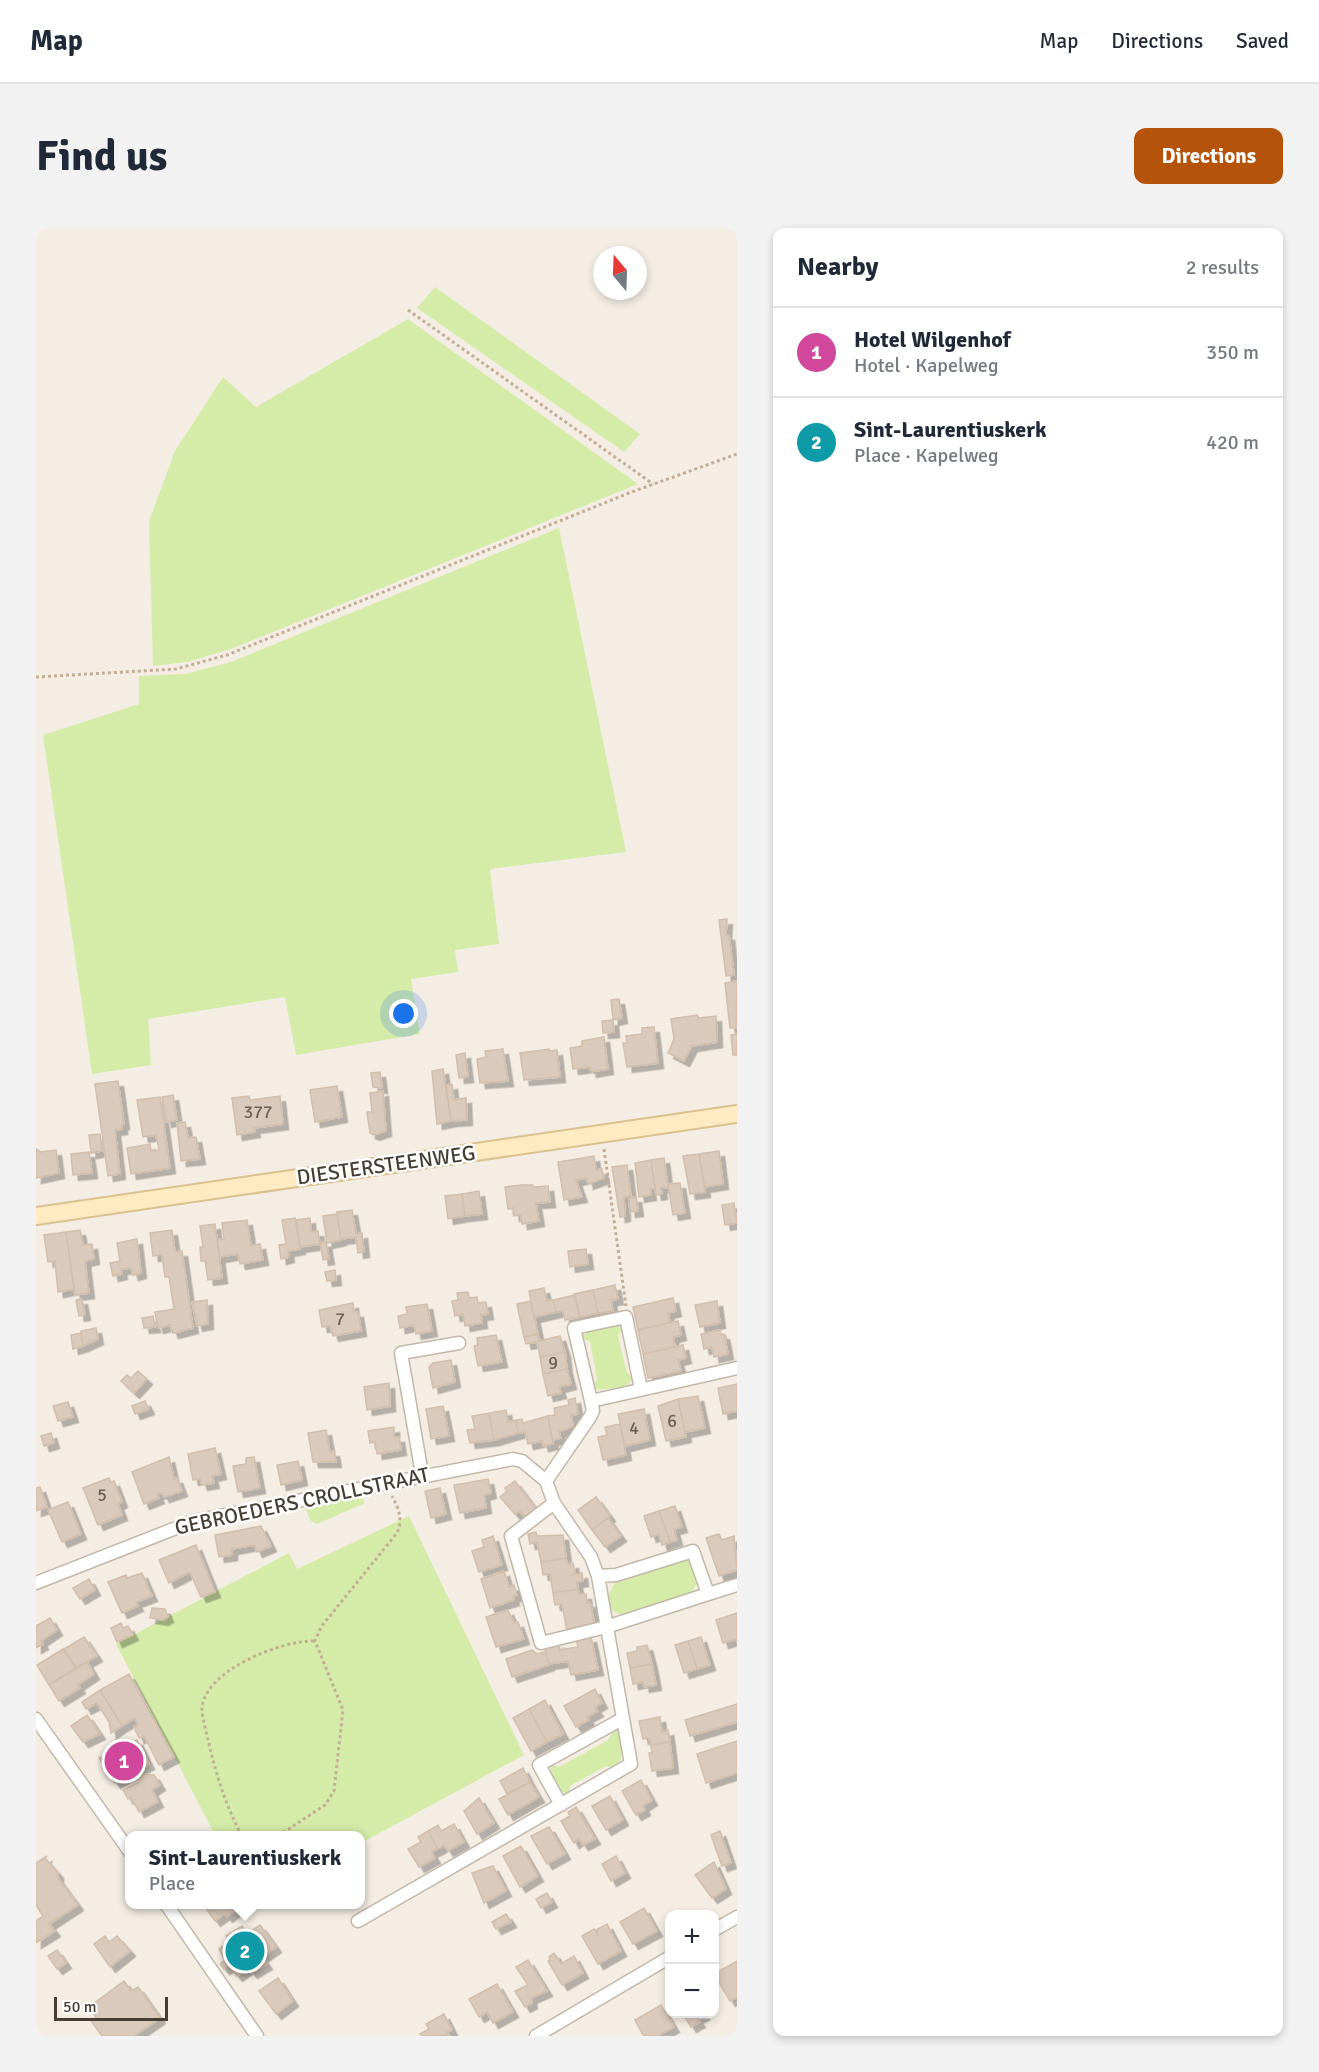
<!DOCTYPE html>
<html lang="en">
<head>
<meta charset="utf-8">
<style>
  body { margin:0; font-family:Signika,sans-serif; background:#f2f2f3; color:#1f2937 }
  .controls { position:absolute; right:18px; bottom:18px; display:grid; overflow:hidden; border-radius:12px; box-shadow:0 3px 9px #0003 }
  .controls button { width:54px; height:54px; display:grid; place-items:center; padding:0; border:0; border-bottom:2px solid #e0e1e3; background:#fff; color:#1f2937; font:30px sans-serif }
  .compass { position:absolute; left:557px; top:18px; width:54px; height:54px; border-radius:50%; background:#fff; box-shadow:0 3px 9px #0003; rotate:341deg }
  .scale { position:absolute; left:18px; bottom:15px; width:114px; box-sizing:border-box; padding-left:6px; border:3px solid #463d33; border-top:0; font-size:16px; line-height:21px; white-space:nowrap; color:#463d33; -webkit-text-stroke:4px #fff; paint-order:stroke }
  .you { position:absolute; left:368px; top:786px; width:21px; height:21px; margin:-15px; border:4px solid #fff; border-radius:50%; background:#1a73e8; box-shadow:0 0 0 9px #1a73e833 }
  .badge { display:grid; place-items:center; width:39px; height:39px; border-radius:50%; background:#b45309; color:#fff; font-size:20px; font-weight:700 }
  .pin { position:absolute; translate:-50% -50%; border:3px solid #fff; box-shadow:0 2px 6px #0006 }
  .popup { position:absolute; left:89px; top:1603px; width:240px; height:78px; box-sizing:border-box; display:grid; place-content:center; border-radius:12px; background:#fff; filter:drop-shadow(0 2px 4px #0005); font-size:20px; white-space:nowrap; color:#747a83 }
  .popup b { font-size:22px; color:#1f2937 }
  .popup::after { content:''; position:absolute; left:50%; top:100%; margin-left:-12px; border:12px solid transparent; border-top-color:#fff }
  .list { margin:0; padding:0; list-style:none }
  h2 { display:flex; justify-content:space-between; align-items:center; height:78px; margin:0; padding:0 24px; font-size:26px }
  h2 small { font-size:20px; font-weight:400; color:#747a83 }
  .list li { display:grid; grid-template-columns:39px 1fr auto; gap:18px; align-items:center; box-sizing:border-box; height:90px; padding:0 24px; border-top:2px solid #e0e1e3 }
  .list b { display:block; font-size:22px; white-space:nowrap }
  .list p { margin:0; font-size:20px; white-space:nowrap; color:#747a83 }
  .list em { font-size:20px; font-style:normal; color:#747a83 }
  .map { position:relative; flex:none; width:701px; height:1808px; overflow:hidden; border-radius:12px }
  header { display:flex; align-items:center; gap:36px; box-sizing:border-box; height:84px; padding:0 30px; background:#fff; border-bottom:2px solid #e0e1e3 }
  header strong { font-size:28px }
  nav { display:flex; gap:33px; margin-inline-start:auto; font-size:21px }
  .intro { display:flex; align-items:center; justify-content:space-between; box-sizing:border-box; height:144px; padding:0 36px }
  h1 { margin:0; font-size:42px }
  .button { padding:15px 27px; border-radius:12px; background:#b45309; color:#fff; font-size:21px; font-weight:700 }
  main { display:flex; gap:36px; padding:0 36px }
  aside { flex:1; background:#fff; border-radius:12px; box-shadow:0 3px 9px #0003 }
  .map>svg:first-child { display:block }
  .green { fill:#d5eca8 }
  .building { fill:#d9cabb; stroke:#d2beaa; stroke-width:1.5; filter:url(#shadow) }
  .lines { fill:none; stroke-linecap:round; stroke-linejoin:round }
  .minor-casing { stroke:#c3b7a8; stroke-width:15 }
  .secondary-casing { stroke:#dbc090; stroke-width:20 }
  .path { stroke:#c3ae95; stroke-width:3; stroke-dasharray:3 3; stroke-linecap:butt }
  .minor { stroke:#fff; stroke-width:12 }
  .secondary { stroke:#ffeac2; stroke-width:16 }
  .labels { text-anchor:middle; stroke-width:5; stroke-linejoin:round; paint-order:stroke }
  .number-label { font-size:18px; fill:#6b6055 }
  .street-label { font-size:21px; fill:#463d33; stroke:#fff }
</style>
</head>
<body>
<header>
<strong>Map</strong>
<nav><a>Map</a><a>Directions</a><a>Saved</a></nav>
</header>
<div class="intro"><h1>Find us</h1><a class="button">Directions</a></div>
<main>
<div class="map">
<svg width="701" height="1808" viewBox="0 0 701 1808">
  <defs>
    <filter id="shadow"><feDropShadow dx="5.5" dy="5.5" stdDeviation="0" flood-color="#0004"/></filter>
  </defs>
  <rect width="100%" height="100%" fill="#f4ede4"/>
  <path class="green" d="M399,59L604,206L588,224L381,80Z
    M372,91L602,256L195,421L151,434L117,438L113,293L139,223L187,149L220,179Z
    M523,300L590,624L454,641L463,716L419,722L422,744L375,751L384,806L260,827L249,769L112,791L115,837L56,846L7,507L103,476V448L149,446L195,434Z
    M580,1096L586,1101L582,1108L591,1145L597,1150L591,1158L563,1162L557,1158L561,1151L554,1114L546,1109L555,1101Z
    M319,1266L325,1268L329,1275L281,1296L274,1292L269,1279L273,1276Z
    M373,1288L488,1527L325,1615L324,1608L179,1607L80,1416L253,1325L261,1341Z
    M650,1331L657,1336L663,1352L656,1364L586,1386C576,1385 573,1379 571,1369L579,1355Z
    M578,1501C591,1507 589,1531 579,1540L570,1538L534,1558L532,1566L523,1563L514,1545L516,1537L523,1539L572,1512Z"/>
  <path class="building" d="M691,691L690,707H693L698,747L690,748L683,692Z
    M701,753L700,800H694L689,755Z
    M583,771L586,790L577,792L575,772Z
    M661,787L663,790L680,788L681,814L656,818L648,833L632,825L638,811L635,791Z
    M577,792L578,804L567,805L566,793Z
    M618,799L622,835L591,839L587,815H591L590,808L606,806V800Z
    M701,806V827H697L695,807Z
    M568,809L572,841L555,844L554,839L537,841L534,820L546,818V813Z
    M467,821L472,853L444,855L441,831L450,829L449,823Z
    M513,821V823L521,822L524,849L488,852L484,825Z
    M429,825L432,849L423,850L420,827Z
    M407,841L415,893L401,896L396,843Z
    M344,844L346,860L337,859L335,845Z
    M82,853L88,896H86V901L79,902L84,946L72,948L59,856Z
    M416,856L418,872L430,870L431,892L415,893L410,857Z
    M301,858L306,889L279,894L274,862Z
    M347,863L350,903L338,907L334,905L331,884H336L334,865Z
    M137,867L141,892L130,894L126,869Z
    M213,868L214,872L244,868L247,896L218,900L219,904L201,907L196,870Z
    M124,869L134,940L95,946L91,920L114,916L115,923L123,922L120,907L107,909L101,872Z
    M149,894L152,910L160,909L164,931L145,933L141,895Z
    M64,906L66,923L55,925L53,907Z
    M0,921L5,924L20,922L23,945L0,950Z
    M683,923L687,956L669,959L663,926Z
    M53,924L56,945L37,947L35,926Z
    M663,926L669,964L654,966L647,928Z
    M558,928L560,942L566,941L568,950L552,956L551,950L540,952L546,969L528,972L522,934Z
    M628,930L632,959L625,960L626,966L620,967L615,932Z
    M615,932L619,961H614L615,967L603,969L599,935Z
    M591,937L595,968L588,969L589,988L584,989L576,939Z
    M644,955L649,985L637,987L632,956Z
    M485,957H497L498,959L512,958L514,974L500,975L503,993L486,996L485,987L478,988L477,980L472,981L469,959Z
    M443,963L446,986L429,988L426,966Z
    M426,966L429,988L412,991L409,968Z
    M600,969L602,983L594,984L593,970Z
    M698,975L701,995L689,997L686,977Z
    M316,982L320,1006L326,1005L328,1024L322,1025L320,1009L305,1011L301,984Z
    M301,986L305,1012L291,1015L287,988Z
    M259,990L264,1021L252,1023L253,1029L245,1031L243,1017L250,1016L246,992Z
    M274,990L275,1004L282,1003L284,1016L264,1019L260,992Z
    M211,992L215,1018L224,1016L227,1032L204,1036L202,1026L184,1029L181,1012L188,1011L186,995Z
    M179,996L186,1050L172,1052L169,1033H165L164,1019H167L164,998Z
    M44,1002L47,1017L56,1016L58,1031L49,1033L53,1065L39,1067L30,1004Z
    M136,1002L139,1024L146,1023L157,1100L137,1105L134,1097L122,1100L119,1084L138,1081L133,1049H129L126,1027L117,1028L114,1005Z
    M30,1004L38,1061L22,1064L19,1033L12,1034L8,1007Z
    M101,1011L105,1045L97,1047L95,1040L85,1041L86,1046L77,1048L74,1035L84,1033L81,1015Z
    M284,1014H290L293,1031L287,1032Z
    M550,1021L552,1036L534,1039L532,1023Z
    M299,1042L300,1052L291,1053L289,1044Z
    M579,1057L582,1071L575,1072L577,1083L562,1085L557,1062Z
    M508,1060L511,1073L517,1072L520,1084L498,1089L493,1063Z
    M557,1062L562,1085L544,1089L538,1066Z
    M432,1064L433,1070L441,1069L442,1075L450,1074L452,1086L445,1087L446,1095L429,1098L427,1086L419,1088L416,1073L422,1072L421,1065Z
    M539,1067L544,1089L529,1092L527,1083L520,1084L517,1072Z
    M637,1070L640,1083L632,1085L634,1095L602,1102L597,1079Z
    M46,1071L49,1087L43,1088L40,1072Z
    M171,1072L172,1096L161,1098L156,1074Z
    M495,1073L502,1106L488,1109L481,1076Z
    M681,1073L684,1095L664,1099L659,1077Z
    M317,1075L318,1084H322L325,1103L297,1108L294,1098L286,1099L283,1082Z
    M391,1076L396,1103L380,1106L378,1097L364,1100L362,1088L371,1086L370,1079Z
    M117,1088L119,1099L108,1100L106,1090Z
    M642,1093L645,1107L637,1109L639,1119L607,1126L602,1102Z
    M60,1100L62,1111L47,1118L45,1103Z
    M684,1102L685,1107L688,1106L692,1126L678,1129L676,1119L668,1121L665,1106Z
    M45,1105L47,1118L37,1121L35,1107Z
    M502,1106L503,1113L524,1108L529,1124L504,1129L501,1114L490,1116L488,1109Z
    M460,1107L466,1134L442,1138L438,1118L442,1117L441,1110Z
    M647,1117L650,1130L642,1132L645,1143L612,1150L607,1126Z
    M529,1124L531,1141L507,1146L504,1129Z
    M415,1132L419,1154L397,1160L393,1139L397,1135Z
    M531,1141L535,1156L523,1159L525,1165L512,1168L507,1146Z
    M102,1143L111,1151L98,1165L85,1153L91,1147L95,1150Z
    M353,1155L354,1178L331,1182L328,1159Z
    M701,1156V1183L687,1186L682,1160Z
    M662,1168L669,1200L649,1204L642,1171Z
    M539,1170L542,1186L535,1187L537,1198L523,1204L525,1210L516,1212L512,1188L519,1187L518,1180L533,1177L532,1172Z
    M642,1171L650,1209L630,1213L622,1178Z
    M109,1173L113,1181L99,1186L96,1178Z
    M32,1174L37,1189L22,1193L17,1178Z
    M407,1178L413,1208L395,1211L390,1181Z
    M608,1181L614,1212L589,1218L582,1186Z
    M470,1182L472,1194L480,1192L482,1205L458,1212L453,1185Z
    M453,1185L458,1212L434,1215L431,1202L439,1201L436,1188Z
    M512,1188L517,1216L507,1218L506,1213L492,1216L489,1204L482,1205L480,1192L486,1191L487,1195Z
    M584,1196L590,1227L567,1232L562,1209L571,1207L569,1199Z
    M358,1199V1209H363L365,1222L341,1226L339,1214L334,1215L332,1203Z
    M290,1202L294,1224L298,1223L300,1234H277L272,1205Z
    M15,1205L18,1215L8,1218L5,1208Z
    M179,1220L185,1246L176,1248L178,1255L166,1257L164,1251L157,1252L152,1226Z
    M133,1229L138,1251L141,1250L146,1263L128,1269L126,1265L121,1266L123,1270L108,1276L96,1244Z
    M218,1229L224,1260L202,1264L197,1238L210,1236V1230Z
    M262,1233L266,1252L245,1257L241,1237Z
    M73,1250L75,1254L78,1253L86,1274L82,1276L86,1287L62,1297L47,1260Z
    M452,1251L455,1265L448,1267L450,1280L424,1285L418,1257Z
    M479,1253L500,1281L489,1289L484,1283L479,1286L464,1269L471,1263L469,1260Z
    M4,1259L11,1279L0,1283V1260Z
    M404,1260L410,1286L395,1290L389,1263Z
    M560,1269L574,1288L556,1302L542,1282Z
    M32,1274L45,1306L26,1314L12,1282Z
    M639,1278L646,1299L638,1301L641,1312L634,1314L623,1283Z
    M623,1283L634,1314L626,1317L623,1306L615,1309L608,1288Z
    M572,1290L585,1308L569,1319L556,1302Z
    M225,1298L235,1318L221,1324L218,1317L196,1321V1327L183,1329L179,1307Z
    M500,1304L501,1308L527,1307L530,1330L505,1334L501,1314L494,1316L492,1306Z
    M683,1306L686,1312L698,1308L701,1342L683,1348L670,1310Z
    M457,1308L466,1337L443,1344L436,1323L448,1319L446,1312Z
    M160,1317L179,1364L165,1369L154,1344L133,1355L123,1332Z
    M530,1330L531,1336L537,1335L539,1344L536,1347L546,1345L547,1353L541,1354L542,1361L517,1365L514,1346L507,1347L505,1334Z
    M468,1343L473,1359L478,1357L481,1367L477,1369L478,1372L454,1380L445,1351Z
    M106,1345L116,1368L100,1374L102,1378L86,1385L72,1354L90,1347L91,1350Z
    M53,1351L59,1362L44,1371L37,1360Z
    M542,1361L543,1366H550L551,1375L554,1374L559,1398L531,1403L526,1376L519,1377L517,1365Z
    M116,1380L129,1381L132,1389L127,1392L114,1390Z
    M472,1382L478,1395L482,1394L488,1411L460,1419L450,1389Z
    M701,1385V1414L700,1411L687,1415L680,1392Z
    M14,1390L21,1402L5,1413L7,1416L0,1420V1398Z
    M85,1395L87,1400L92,1398L97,1407L81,1414L75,1400Z
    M48,1409L61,1428L40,1440L28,1421Z
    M555,1409L562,1442L535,1447L532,1433L513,1436L508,1419L523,1415L524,1422L542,1419L540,1411Z
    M665,1409L674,1437L661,1441L652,1413Z
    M652,1413L661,1441L648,1445L639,1417Z
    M611,1417L616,1436L594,1440L591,1425L601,1423V1419Z
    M27,1421L40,1440L13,1457L1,1437Z
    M496,1422L501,1426L509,1424L513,1437L476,1449L470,1431Z
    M51,1434L58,1446L42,1457L44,1460L23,1473L13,1457Z
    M616,1436L620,1457L608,1459L607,1454L597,1456L594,1440Z
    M93,1446L138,1529L123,1537L108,1508L103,1510L98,1499L102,1497L99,1490L86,1498L64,1462Z
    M559,1461L566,1475L559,1479L562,1483L551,1489L553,1492L540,1499L528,1478Z
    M64,1462L86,1498L75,1505L73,1494L61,1475L50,1481L46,1474Z
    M509,1472L527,1506L511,1514L493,1481Z
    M701,1476V1494L654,1508L649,1492Z
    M493,1481L511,1514L495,1523L477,1490Z
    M51,1487L64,1506L47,1514L35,1498Z
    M624,1489L626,1504L632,1502L634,1514L615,1517L613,1510L607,1511L603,1493Z
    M101,1512L113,1536L79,1555L63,1530Z
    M701,1513V1545L670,1555L661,1526Z
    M634,1514L637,1540L616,1543L613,1525H616L615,1517Z
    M487,1540L494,1554L471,1566L464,1553Z
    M109,1546L118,1547L124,1557L116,1562L122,1574L103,1584L95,1569L92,1571L87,1562L103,1554L101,1550Z
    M605,1552L616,1572L607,1578L609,1582L600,1587L586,1563Z
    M494,1554L503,1569L472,1587L463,1571Z
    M574,1568L587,1592L570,1602L556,1578Z
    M443,1570L458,1595L441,1606L428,1583Z
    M540,1579L559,1611L547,1617L543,1611L538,1615L525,1593L534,1588L532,1584Z
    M418,1596L428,1614L412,1623L408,1617L402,1621L392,1603L402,1597L405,1603Z
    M513,1599L529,1626L511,1636L495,1608Z
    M392,1603L402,1621L395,1624L399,1630L383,1639L372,1621L385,1614L382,1609Z
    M684,1603L695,1635L686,1638L675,1607Z
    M485,1618L502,1648L484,1659L467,1628Z
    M11,1628L9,1630L22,1645V1650L42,1677L13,1696L19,1703L0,1715V1693L7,1688L0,1677V1635Z
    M580,1628L589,1645L575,1653L566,1636Z
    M678,1634L690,1661L676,1670L659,1647Z
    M457,1638L470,1663L448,1675L436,1645Z
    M511,1665L516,1674L505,1680L500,1671Z
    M174,1676H208L191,1689L189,1686L179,1693L169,1679Z
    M608,1680L621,1703L597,1716L584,1694Z
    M470,1686L475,1694L460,1701L456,1694Z
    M571,1696L585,1723L562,1736L546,1708L558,1701L562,1707L560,1702Z
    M224,1697L240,1719L226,1729L231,1736L216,1745L212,1740L201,1748L193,1738L188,1741L184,1736L189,1732L183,1721L194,1713L190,1708L206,1698L211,1706Z
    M69,1708L73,1714L81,1708L94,1723L74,1739L58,1716Z
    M21,1722L30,1735L21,1741L12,1728Z
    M518,1725L525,1736L538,1728L547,1745L526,1757L512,1733L514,1732L513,1729Z
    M492,1732L511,1763L495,1770L496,1775L489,1779L479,1763L492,1757L480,1739Z
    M701,1733V1769L694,1773L678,1746Z
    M242,1750L257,1773L240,1786L223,1763Z
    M88,1753L95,1763L102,1759L124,1790L98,1808H66L55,1793L60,1789L53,1779Z
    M461,1756L477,1784L457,1795L451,1784L443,1789L433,1771Z
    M625,1777L638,1799L621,1808L607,1807L599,1792Z
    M408,1786L416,1802L411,1804L413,1807L386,1808L384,1806L393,1801L390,1796Z
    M647,1786H669L661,1790L664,1794L655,1799Z"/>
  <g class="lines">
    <g class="minor-casing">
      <path id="minor" d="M555,1173L538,1100L590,1089L605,1161
        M386,1246L365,1125L423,1115
        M510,1253L554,1189L557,1183L555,1173L701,1140
        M518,1275L475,1308L505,1415L570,1399L672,1366L657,1323L580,1347L562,1348
        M0,1355L158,1293L477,1231L486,1233L510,1253L518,1275L555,1329L562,1348L595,1536L322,1693
        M672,1366L701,1357
        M0,1491L94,1624
        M525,1577L503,1537L586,1491
        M130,1676L221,1808
        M678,1702L701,1689
        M500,1808L634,1729"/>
    </g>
    <g class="secondary-casing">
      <path id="secondary" d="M0,988L701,886"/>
    </g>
    <path class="path" d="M372,82L617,256
      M0,449L140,441L191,427L593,265L701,226
      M568,921L590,1078
      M206,1608C189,1576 180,1546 172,1512C170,1502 166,1490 166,1480C169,1442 246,1412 279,1413
      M242,1608L289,1577L298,1563L307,1482L279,1413L285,1399L361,1305C367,1291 363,1281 356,1268"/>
    <use href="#minor" class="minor"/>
    <use href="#secondary" class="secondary"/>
  </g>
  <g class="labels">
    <g class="number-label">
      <text x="222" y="890">377</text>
      <text x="304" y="1097">7</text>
      <text x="517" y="1141">9</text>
      <text x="636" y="1199">6</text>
      <text x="598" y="1206">4</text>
      <text x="66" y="1273">5</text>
    </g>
    <g class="street-label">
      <text transform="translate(350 937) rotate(-8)" y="7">DIESTERSTEENWEG</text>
      <text transform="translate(266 1273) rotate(-12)" y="7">GEBROEDERS CROLLSTRAAT</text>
    </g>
  </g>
</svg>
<div class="controls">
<button>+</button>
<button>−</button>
</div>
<svg class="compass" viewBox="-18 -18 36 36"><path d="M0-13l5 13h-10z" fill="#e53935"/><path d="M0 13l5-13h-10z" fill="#747a83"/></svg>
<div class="scale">50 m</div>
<div class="you"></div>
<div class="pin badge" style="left:88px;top:1533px;background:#d1479c">1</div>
<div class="pin badge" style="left:209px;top:1723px;background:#0f9aa8">2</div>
<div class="popup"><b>Sint-Laurentiuskerk</b>Place</div>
</div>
<aside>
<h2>Nearby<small>2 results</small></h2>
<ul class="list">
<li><span class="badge" style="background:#d1479c">1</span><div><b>Hotel Wilgenhof</b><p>Hotel · Kapelweg</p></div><em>350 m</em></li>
<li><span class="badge" style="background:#0f9aa8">2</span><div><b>Sint-Laurentiuskerk</b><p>Place · Kapelweg</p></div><em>420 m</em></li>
</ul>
</aside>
</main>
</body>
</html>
